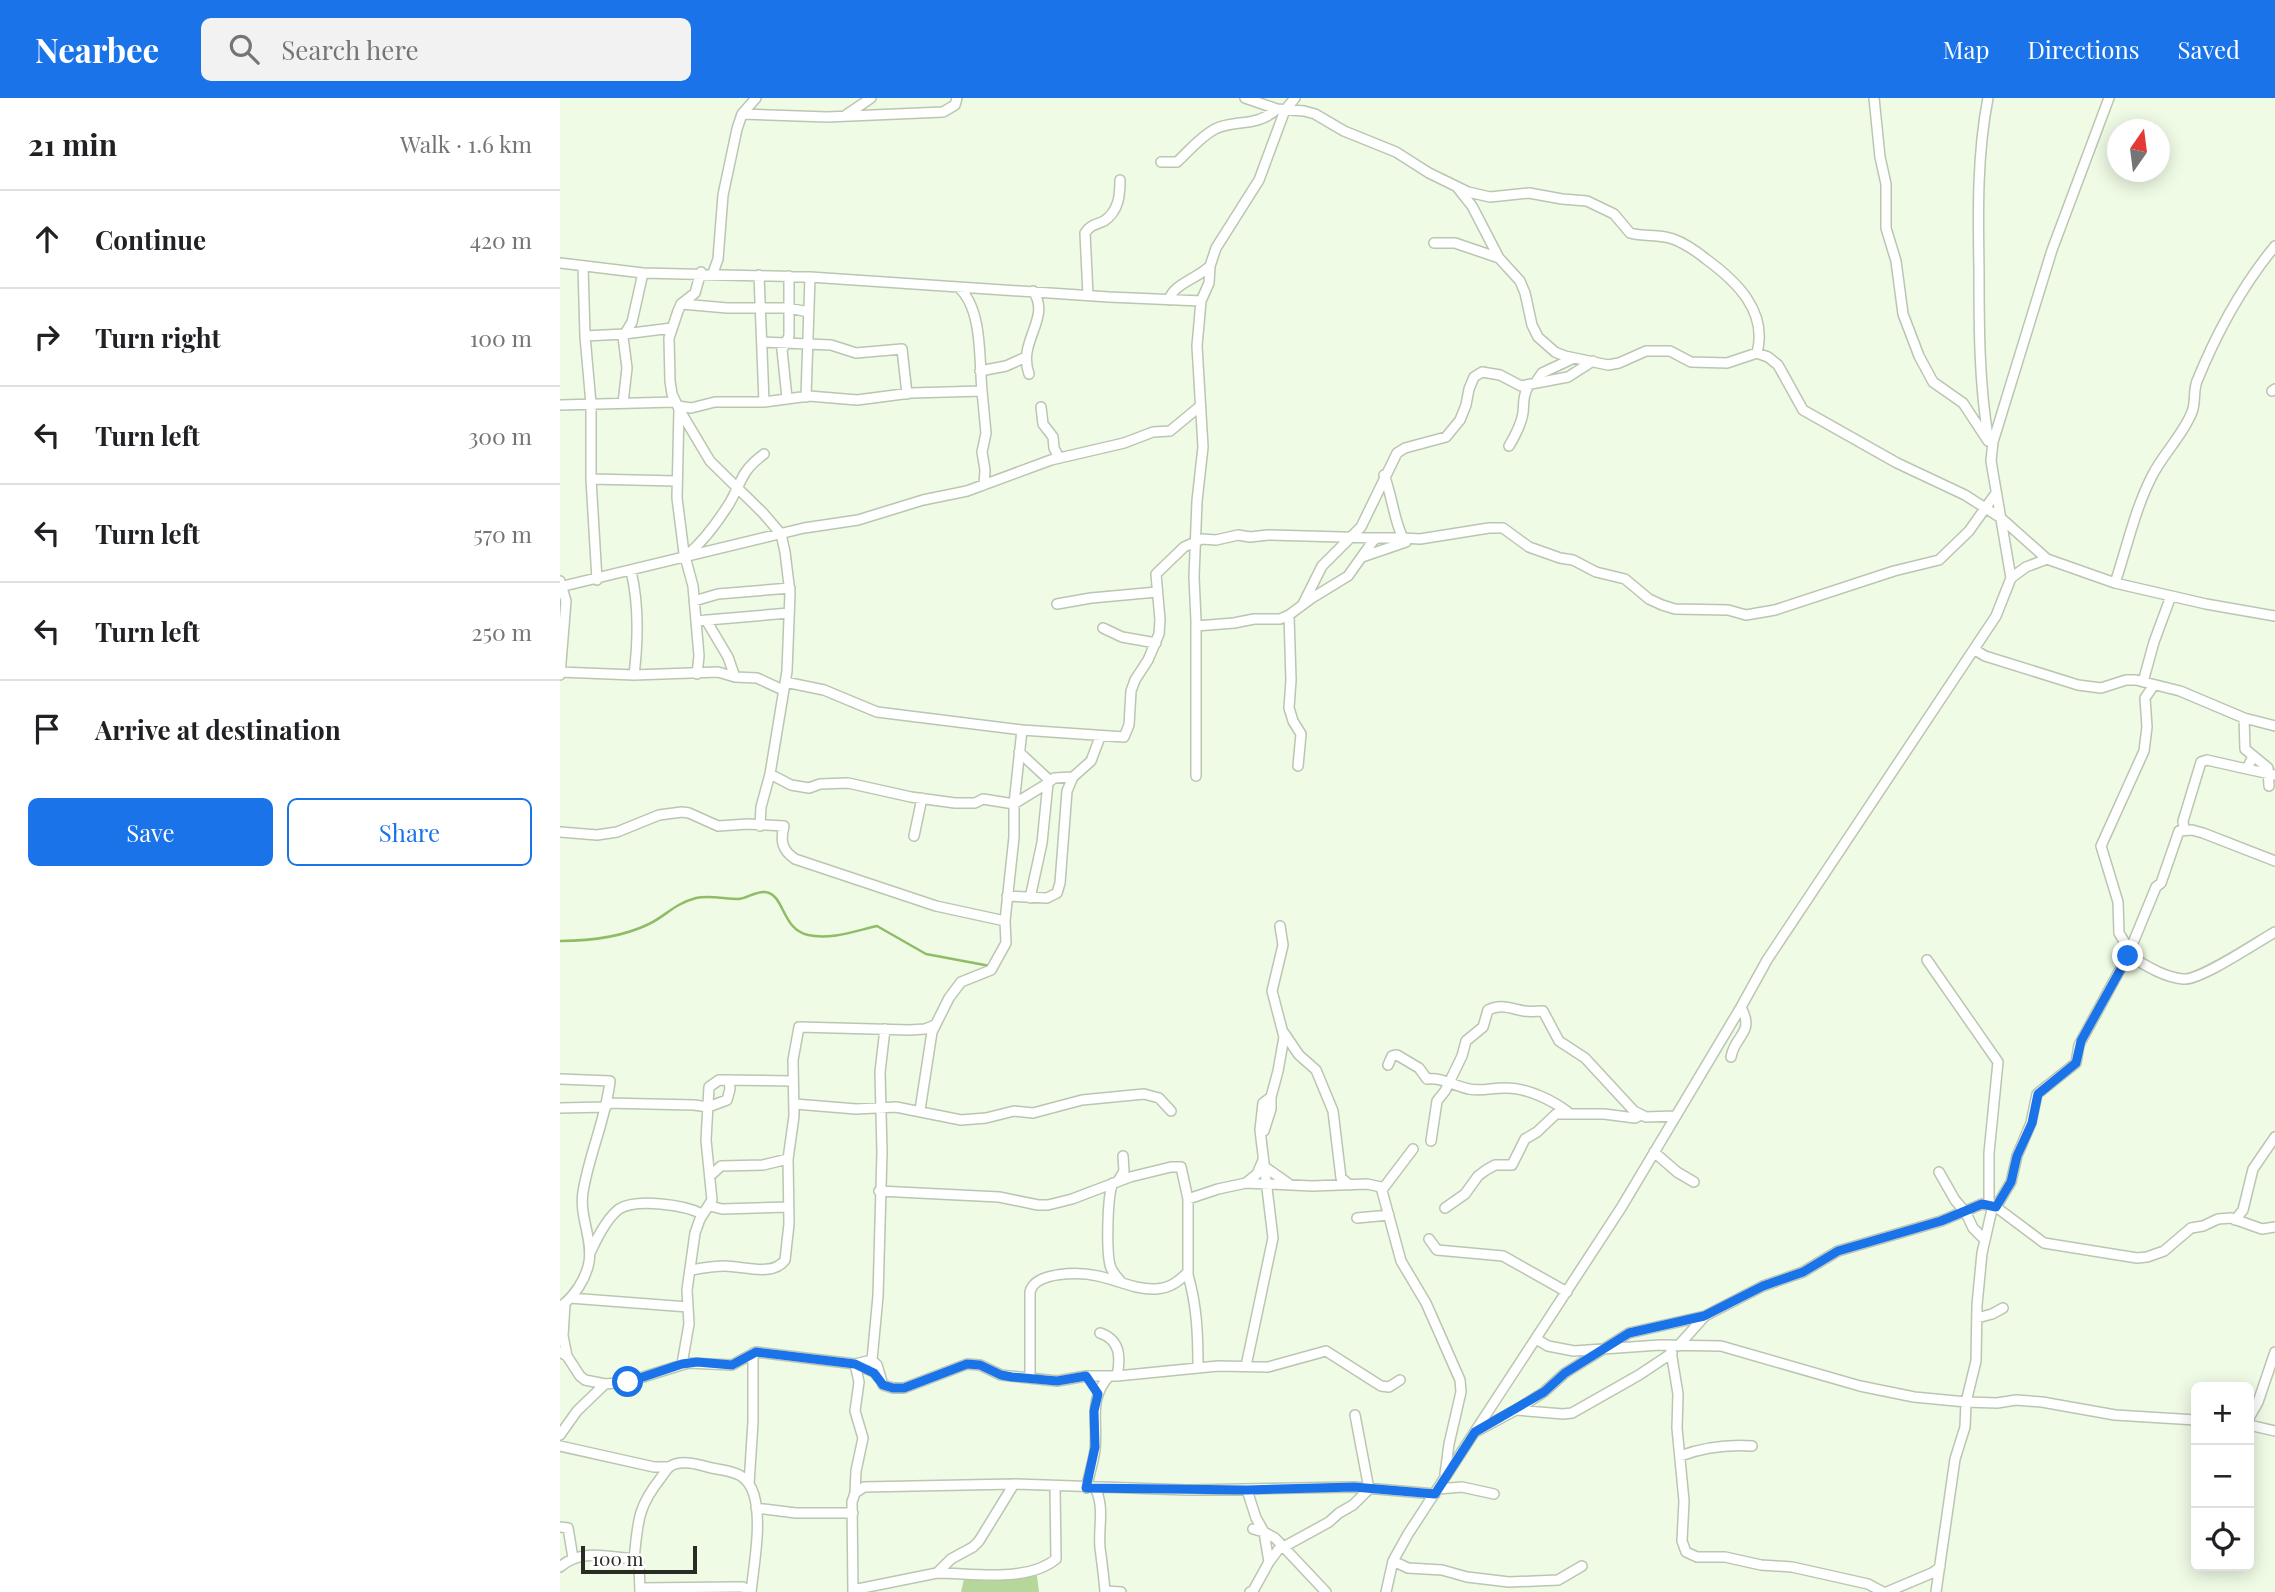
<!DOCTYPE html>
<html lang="en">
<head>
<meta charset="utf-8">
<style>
  body { margin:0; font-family:"Playfair Display",serif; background:#f2f2f2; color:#202124 }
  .controls { position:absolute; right:21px; bottom:21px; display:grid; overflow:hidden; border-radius:10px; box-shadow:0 4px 18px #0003 }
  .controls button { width:63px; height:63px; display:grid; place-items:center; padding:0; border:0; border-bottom:2px solid #e0e0e0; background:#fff; color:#202124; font:35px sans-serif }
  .compass { position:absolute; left:1547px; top:21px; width:63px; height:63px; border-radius:50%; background:#fff; box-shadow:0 4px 18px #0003; rotate:14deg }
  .scale { position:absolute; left:21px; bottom:18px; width:116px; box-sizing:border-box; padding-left:7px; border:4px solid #282c24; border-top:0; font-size:19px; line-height:24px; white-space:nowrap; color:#282c24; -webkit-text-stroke:5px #fff; paint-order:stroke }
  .stop { position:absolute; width:21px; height:21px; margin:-16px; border:5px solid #1a73e8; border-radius:50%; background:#fff }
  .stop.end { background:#1a73e8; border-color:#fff; box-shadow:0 2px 7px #0008 }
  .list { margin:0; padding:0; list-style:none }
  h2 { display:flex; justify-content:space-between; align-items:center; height:91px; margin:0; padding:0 28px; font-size:30px }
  h2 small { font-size:23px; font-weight:400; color:#757577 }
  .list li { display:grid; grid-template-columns:46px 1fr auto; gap:21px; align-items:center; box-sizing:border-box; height:98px; padding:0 28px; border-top:2px solid #e0e0e0 }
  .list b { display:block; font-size:26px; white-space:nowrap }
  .list em { font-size:23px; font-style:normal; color:#757577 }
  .actions { display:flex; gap:14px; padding:21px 28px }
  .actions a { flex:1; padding:16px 0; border:2px solid #1a73e8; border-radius:10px; text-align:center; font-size:24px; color:#1a73e8 }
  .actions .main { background:#1a73e8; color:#fff }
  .icon { flex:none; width:38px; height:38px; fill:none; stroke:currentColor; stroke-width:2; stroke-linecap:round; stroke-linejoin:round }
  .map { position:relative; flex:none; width:1715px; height:1494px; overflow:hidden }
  header { display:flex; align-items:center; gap:42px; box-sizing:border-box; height:98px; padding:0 35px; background:#1a73e8; color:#fff }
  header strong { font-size:33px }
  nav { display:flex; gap:38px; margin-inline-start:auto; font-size:24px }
  .search { width:490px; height:63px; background:#f2f2f2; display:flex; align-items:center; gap:18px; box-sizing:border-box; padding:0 24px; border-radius:10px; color:#757577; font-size:26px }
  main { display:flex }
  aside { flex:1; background:#fff }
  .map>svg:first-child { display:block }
  .green { fill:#b6d79a }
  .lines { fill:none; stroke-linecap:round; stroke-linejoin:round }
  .stream { stroke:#8fbc67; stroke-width:2.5 }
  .minor-casing { stroke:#bac6b1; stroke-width:12 }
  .minor { stroke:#fff; stroke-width:9 }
  .route { stroke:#1a73e8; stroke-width:9 }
</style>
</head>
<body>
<header>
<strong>Nearbee</strong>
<div class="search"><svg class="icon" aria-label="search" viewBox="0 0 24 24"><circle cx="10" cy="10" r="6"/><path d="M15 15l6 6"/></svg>Search here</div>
<nav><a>Map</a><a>Directions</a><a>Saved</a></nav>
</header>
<main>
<aside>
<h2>21 min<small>Walk · 1.6 km</small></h2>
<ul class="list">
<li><svg class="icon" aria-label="ahead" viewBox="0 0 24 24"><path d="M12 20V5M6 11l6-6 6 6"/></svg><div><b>Continue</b></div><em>420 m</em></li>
<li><svg class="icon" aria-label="right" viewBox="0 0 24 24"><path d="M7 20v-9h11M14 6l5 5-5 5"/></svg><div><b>Turn right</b></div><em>100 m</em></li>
<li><svg class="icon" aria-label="left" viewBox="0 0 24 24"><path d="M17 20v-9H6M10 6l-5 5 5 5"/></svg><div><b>Turn left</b></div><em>300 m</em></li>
<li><svg class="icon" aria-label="left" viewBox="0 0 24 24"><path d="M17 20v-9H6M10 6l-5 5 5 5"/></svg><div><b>Turn left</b></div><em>570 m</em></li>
<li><svg class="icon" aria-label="left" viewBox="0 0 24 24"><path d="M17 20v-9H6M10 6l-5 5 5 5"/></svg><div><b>Turn left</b></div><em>250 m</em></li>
<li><svg class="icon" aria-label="arrive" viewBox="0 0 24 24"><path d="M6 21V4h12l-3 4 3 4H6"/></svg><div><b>Arrive at destination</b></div></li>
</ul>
<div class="actions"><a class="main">Save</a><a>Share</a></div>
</aside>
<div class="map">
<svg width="1715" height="1494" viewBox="0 0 1715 1494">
  <rect width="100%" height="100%" fill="#effbe5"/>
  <path class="green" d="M477,1478L479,1494H401L404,1481Z"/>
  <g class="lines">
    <path class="stream" d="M0,843C30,843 62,839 89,826C107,817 114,806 136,800C149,797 165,801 179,801C188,800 196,793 205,794C225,796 221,831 248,837C271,842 295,833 317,828L366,856L430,868"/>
    <g class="minor-casing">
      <path id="minor" d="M685,0L717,11L744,13L755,16L784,33L836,54L869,75L908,94L930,99L969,95L1002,101L1027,103L1054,116L1070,135C1084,139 1099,136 1113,141C1124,145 1136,153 1146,161C1176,183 1208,213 1197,255
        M1314,0L1320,59L1326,86V130L1336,163L1343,216L1359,258L1373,284L1403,305L1428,343
        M182,16L267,19L383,14L395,7L397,0
        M286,17L311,0
        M601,64H617C629,53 640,39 655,31C675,21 696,30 717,11
        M897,89L912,108L939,160L960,183L965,195L972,227L978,239L995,254L1005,258L1048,267L1059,265L1086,253H1110L1131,264L1167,265L1197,255L1208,259L1218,267L1243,312L1337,365L1405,397L1441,420L1487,461L1555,485L1646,506L1715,518
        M874,145H895L939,160
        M0,165L83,175L250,179L549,199L641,203
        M23,168L25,238L31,306V381L37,482
        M153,175L158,161L163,97L177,31L182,16L196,0
        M199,177L204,304
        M528,197L525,135C531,126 536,127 544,123C559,113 560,97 560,82
        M609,202C613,186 637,181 650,168
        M122,206L167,210H229L248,214
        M25,238L64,236L112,230
        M202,244L271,247L296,255L342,251L347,296
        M420,273L446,268L466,259
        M469,276C457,243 492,220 473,193
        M976,284L982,275L1014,260
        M422,293L426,335L422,354L425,372L424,387
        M1712,293L1715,291
        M246,299L250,179
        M227,300L222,252L229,238V178
        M63,305L67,270L63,239L72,224L83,175
        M0,307L115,304
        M118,308L131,310L155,304H204L249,298L297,302L351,295L422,293C419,262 423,210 398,189
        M481,309L483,326L493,339L494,350L499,360
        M119,311L150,363L203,415L221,436L225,454L230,495L227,573L210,676L201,709L200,728
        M1428,339C1419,283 1419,228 1419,172C1418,115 1417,56 1428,0
        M949,348C955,338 961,327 963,315C964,304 963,297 969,287
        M824,377C832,397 834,423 843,440L860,441L929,430H943L969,449L1000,460L1013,462L1036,474L1065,481L1089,501L1102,507L1115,511L1168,512L1186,517L1215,512L1334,473L1379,462L1409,433L1436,395
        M31,381L116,383
        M126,458C144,443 157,425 169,406C183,382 180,374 204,356
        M802,459L846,444
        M71,473C79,506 78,544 74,577
        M1451,480L1466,469L1487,461
        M0,483L6,503L0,577
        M1555,485C1567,449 1575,411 1592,378C1603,356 1623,337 1632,314C1636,304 1633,293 1637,283C1657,234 1682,188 1715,148
        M0,489L244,430L298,422L363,402L407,393L491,362L564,345L593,334L610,333L639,309
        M134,503L158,496L230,490
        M497,506L531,500L597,494
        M743,506L762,468L801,429L837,355L845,350L886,339L900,322L906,307L909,291L914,279L922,274L940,277L961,288L1008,279L1033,263
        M729,517L731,582L729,610L733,623L741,636L738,668
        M146,522L168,559L175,579
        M136,523L229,515
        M636,528L674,525L694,521H720L729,517L752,500L788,478L813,443L817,440H843
        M543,530L562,539L596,545
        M1415,552L1425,558L1518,587L1541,590L1566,582H1576L1620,593L1684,620L1715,628
        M0,574L74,577L158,574L175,579L197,580L223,592
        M137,576L139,558L133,488L124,455L117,400L119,311L112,296L110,283L109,240L118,213L121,206L135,195L141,174
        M225,584L264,592L317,614L462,632L564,639L569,627L571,593L575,582L588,562L599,536L600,522L596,476L624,449L642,441L656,442L678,437L690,439L708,437L817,440
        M1583,584L1594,544L1611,498
        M1684,620L1685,651L1708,670L1709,688
        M1687,671L1715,677
        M210,676L231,687L249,690L260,686L288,685L351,699L395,705H415L423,701L454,706L488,685L487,680L459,654
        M636,678V523L634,479L637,403L643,349L637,248L641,203L649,185L650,168L656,150L699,82L725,12L735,0
        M1624,731L1623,723L1641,664L1647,662L1687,671L1693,658
        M0,734L37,737L57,734L99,717L122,714L129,715L158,728L188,726L224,728C220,743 222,752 235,761L376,808L445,823
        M354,738L362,700
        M447,798L487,800L497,795L500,785L507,693L513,679L531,663L540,639
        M470,800L482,745L488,685L494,680L513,679
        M1570,853L1559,835L1558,804L1541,748L1584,653L1587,629L1585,600L1594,587
        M1568,857C1585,867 1603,879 1623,881C1640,883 1697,844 1715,834
        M1367,862L1438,964L1429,1055V1106
        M724,935L739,957L756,972L773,1013L781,1080L790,1087
        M1171,959C1175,936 1195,936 1181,909
        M828,967L832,958L837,957L859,970L867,981C882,979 894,988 909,991C922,994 935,989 947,990C967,990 992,1002 1008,1014
        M0,981L50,983C46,1021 29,1056 23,1094C19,1118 33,1141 29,1164C26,1181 14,1199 0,1209
        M46,1005L134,1007L148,1009L167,1002L170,991L169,982
        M235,1006L296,1011L336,1009L401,1022L426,1020L454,1013L473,1015L522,1002L584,996L599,1000L611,1013
        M0,1010L46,1009
        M360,1012L372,934L389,900L401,884L431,872L446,845L445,823L454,739V706L462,632
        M704,1033L711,1011V999L718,973L724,939L712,893L723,847L720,828
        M871,1043L877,1003L885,993L902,958L906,943L923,929L928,912C941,905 952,911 964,913C970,914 977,913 983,913L999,943L1025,960L1074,1013L1086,1019L1115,1018
        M1094,1054L1117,1074L1134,1084
        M705,1069L729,1086
        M1379,1074L1395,1102L1406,1115L1413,1130L1424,1141
        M150,1078L161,1068L203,1067L228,1061
        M558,1083L564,1073L563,1058
        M553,1085C547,1097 546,1158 551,1170C553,1175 558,1180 561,1184
        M686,1085L697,1076L703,1062
        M822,1092L853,1051
        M319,1093L439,1099L478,1107H488L512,1101L570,1079L611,1069H621L628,1101V1177C637,1208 638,1237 638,1270
        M628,1101L658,1091L686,1085L752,1088L807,1086L821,1089L841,1163L866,1205L900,1282L901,1294L889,1346L885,1376
        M150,1108L162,1111L228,1109
        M1436,1109L1451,1084L1457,1058L1471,1025L1477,996L1516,965L1519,947L1568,857L1596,789L1601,785L1619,733L1632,732L1643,735L1715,763
        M885,1110L905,1096L918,1078L926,1072L935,1067H952L965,1041L977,1034L996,1016H1044L1075,1020L1081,1017
        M797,1120L829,1117
        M1675,1122L1683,1112L1693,1071L1715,1039
        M869,1141L877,1152L943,1158L1007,1194
        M31,1153C37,1140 47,1120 59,1111C77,1100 125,1107 142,1116
        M131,1172C142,1170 154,1168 165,1168C183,1168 213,1179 225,1162L229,1126L228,1061L234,1018L233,962L239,929L350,932L365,931L375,927
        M10,1200L128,1209
        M5,1206L3,1238L7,1258
        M1417,1220L1432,1216L1443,1210
        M540,1235C560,1242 561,1258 557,1278
        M976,1241L988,1248L1014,1253L1100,1247L1161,1248L1300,1288L1354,1299L1406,1304L1437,1305L1456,1302L1482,1304L1555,1317L1636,1322
        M1110,1247L1118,1296L1117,1330L1124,1403L1122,1443L1126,1454L1137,1459H1165L1201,1467L1232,1469L1308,1486L1323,1494
        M1118,1248L1145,1218L1203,1188L1243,1174L1278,1153L1381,1123L1422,1106L1436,1109L1484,1145L1577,1160L1587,1159L1604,1153L1631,1130L1643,1128L1658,1121L1671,1120L1702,1131L1715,1129
        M0,1254L7,1258L20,1278L25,1282L45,1286L67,1284L128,1265L172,1267L196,1254L295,1266L312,1262L317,1267L323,1287L333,1290H344L407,1266L420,1267L441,1277L497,1283L526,1278H557L658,1268L708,1269L766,1253L821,1288L829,1289L840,1282
        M312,1262L318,1198L322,1054L320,974L325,931
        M122,1266L129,1226L127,1192L135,1135L140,1121L152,1102L146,1042L149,989L159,982L233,983
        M295,1266L314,1274L320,1281
        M686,1268L713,1140L700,1032L703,1005L711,999
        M470,1280V1194C475,1173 520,1174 538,1178C558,1182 575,1192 596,1191C610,1190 618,1184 628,1174
        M956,1312L984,1294L1005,1275L1069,1235L1145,1218
        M1689,1320L1698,1304L1715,1254
        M1689,1327L1715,1333
        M917,1333L956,1312L1003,1316L1012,1315L1079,1277L1112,1255
        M0,1337L17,1313L45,1286
        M0,1348L94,1369H108
        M1120,1358C1145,1349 1166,1346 1192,1348
        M189,1386L193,1324V1255
        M526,1390C529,1378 533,1365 535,1352C538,1323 528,1302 549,1278
        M535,1390C545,1409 538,1430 540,1450C542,1465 544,1479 545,1494
        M878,1391L902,1389L934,1396
        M687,1392L696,1420L704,1434L709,1464
        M295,1395L296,1373L303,1340L295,1313L299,1284L295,1266
        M196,1410L236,1415H293
        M0,1429L8,1430L13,1460
        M693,1431L704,1434L715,1440L766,1494
        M74,1461C78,1425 77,1410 100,1381C105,1375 107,1368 115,1366C131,1362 143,1369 157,1371C176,1374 188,1377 194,1397C202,1424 194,1466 191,1494
        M833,1463L848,1470L882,1472L907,1479L949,1484L998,1482L1022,1468
        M0,1469C21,1450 48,1459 74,1461L79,1466L80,1494
        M377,1475C413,1475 467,1485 496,1461L495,1389
        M80,1490L176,1489H183L191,1494
        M293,1492L377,1475L391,1461L413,1449L419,1443L454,1386
        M545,1493L561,1494
        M293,1494L292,1404L295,1395L304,1389L454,1386L627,1392L794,1389L875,1396
        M690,1494L693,1493L709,1464L718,1452L769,1424L779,1415L793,1407L809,1391L795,1317
        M826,1494L833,1463L848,1436L1061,1110L1181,909L1207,862L1436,518L1451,480L1431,363L1433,344L1492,152L1549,0
        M1327,1494L1372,1475L1380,1469
        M1376,1494L1395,1361L1405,1329L1406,1304L1416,1263L1417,1207L1422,1155L1433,1107"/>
    </g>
    <use href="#minor" class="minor"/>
  </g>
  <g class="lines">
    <path class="route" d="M68,1284L122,1266L137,1264L172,1267L196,1254L295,1266L314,1275L323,1287L333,1290H344L407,1266L420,1267L441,1277L452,1279L497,1283L526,1278L538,1296L534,1313L535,1349L526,1390L687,1392L794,1389L875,1396L915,1334L984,1294L1005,1275L1069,1235L1144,1218L1203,1188L1243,1174L1278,1153L1381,1123L1422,1106L1436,1109L1451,1084L1457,1058L1472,1025L1478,996L1516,965L1521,943L1568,858"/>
  </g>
</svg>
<div class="controls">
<button>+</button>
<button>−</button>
<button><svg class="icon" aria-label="locate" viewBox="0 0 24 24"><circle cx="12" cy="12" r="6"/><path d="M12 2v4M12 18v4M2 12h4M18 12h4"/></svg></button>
</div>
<svg class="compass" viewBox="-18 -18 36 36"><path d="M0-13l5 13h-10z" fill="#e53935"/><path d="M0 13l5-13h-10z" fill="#757577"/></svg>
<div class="scale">100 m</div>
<div class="stop" style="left:68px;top:1284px"></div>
<div class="stop end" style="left:1568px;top:858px"></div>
</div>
</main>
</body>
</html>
